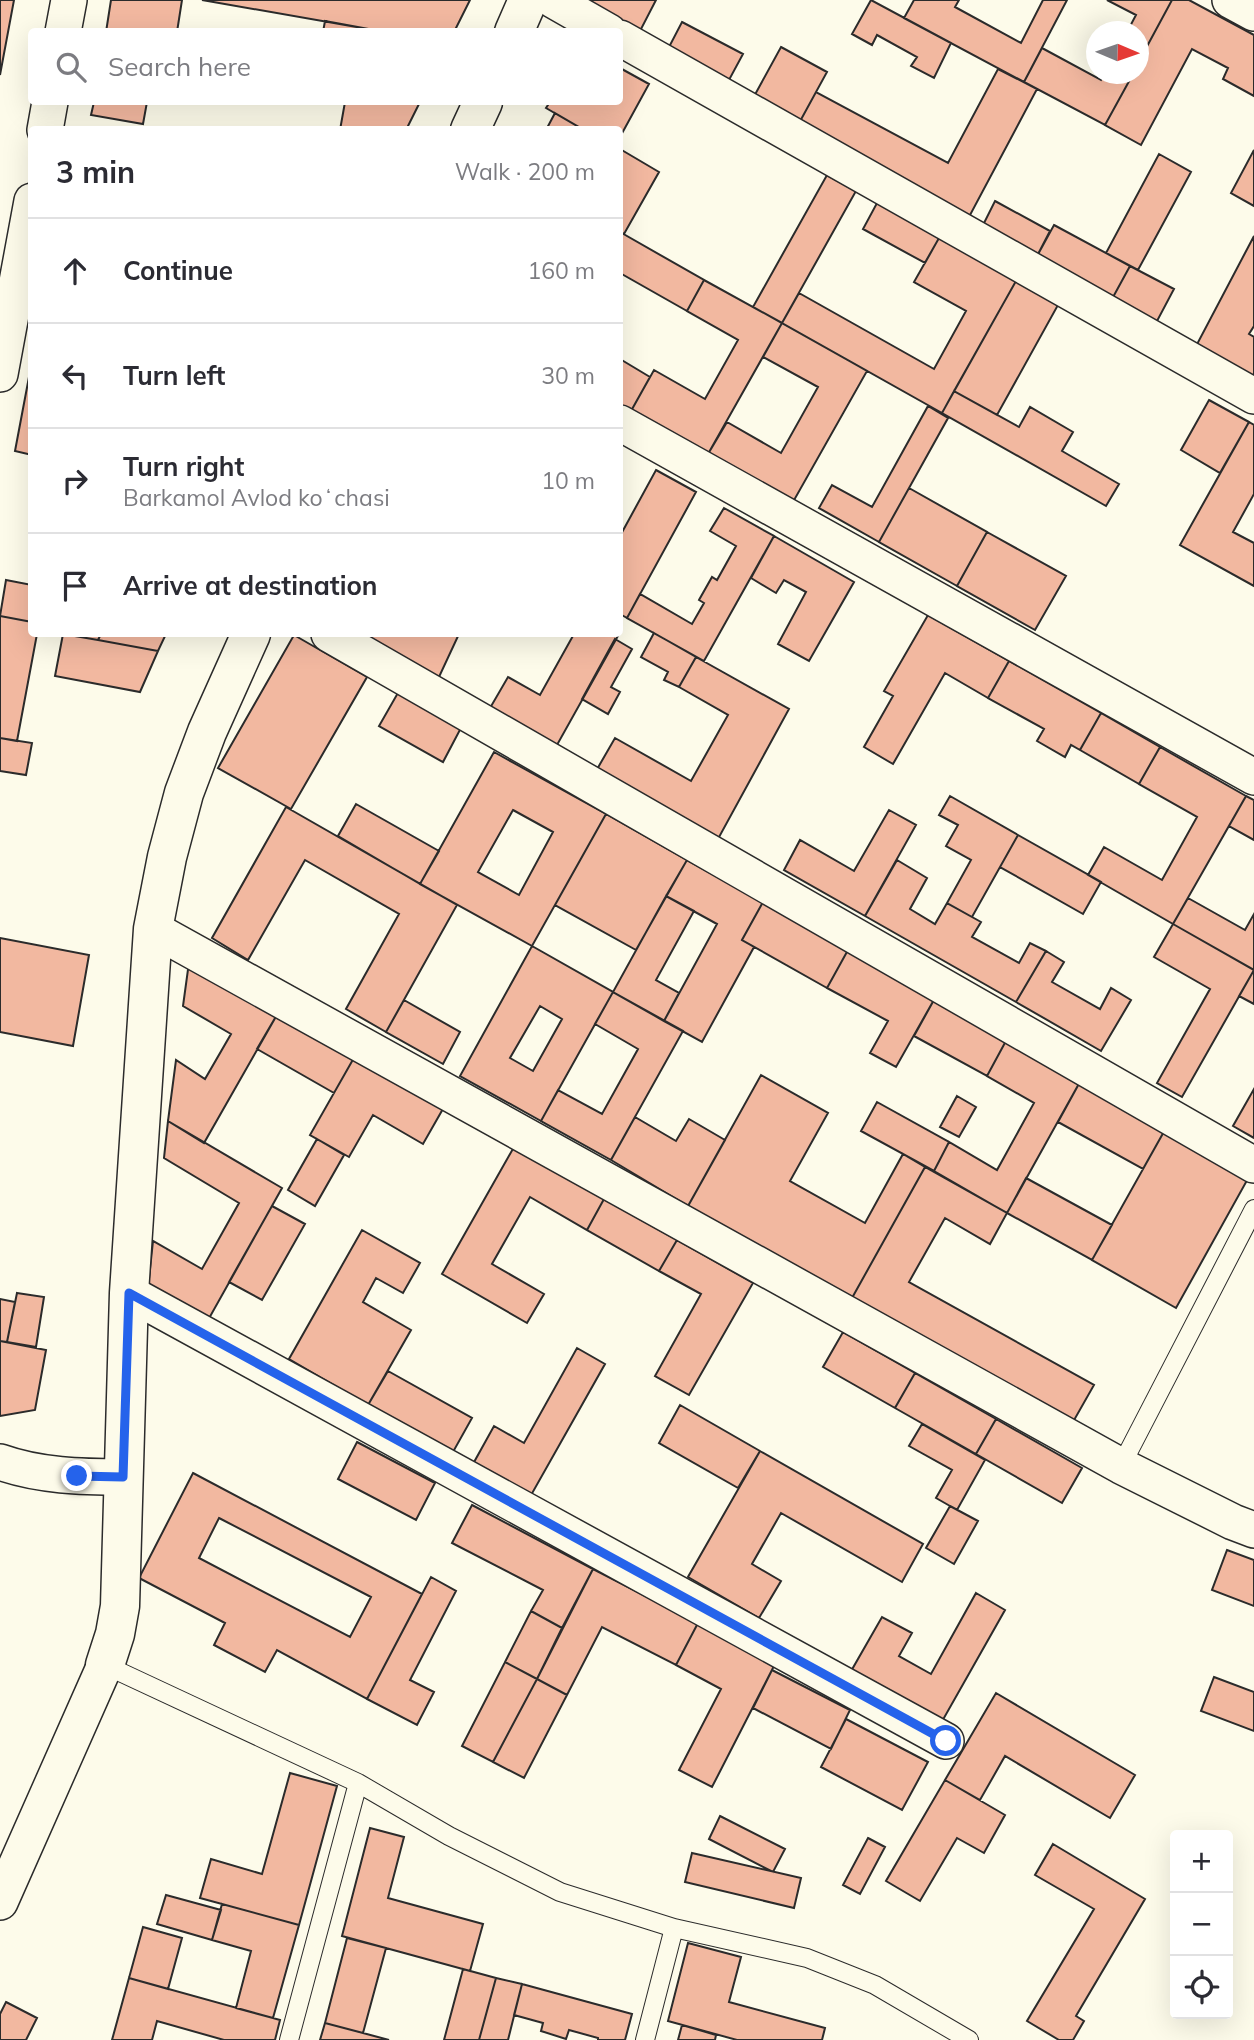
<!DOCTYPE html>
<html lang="en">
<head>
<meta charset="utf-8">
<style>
  body { margin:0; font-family:Mulish,sans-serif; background:#f7f7f7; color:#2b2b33 }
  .controls { position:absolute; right:21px; bottom:21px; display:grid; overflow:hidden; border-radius:7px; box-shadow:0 7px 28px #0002 }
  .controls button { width:63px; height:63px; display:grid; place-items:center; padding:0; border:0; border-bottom:2px solid #e1e1e2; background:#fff; color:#2b2b33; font:35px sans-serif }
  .compass { position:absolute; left:1086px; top:21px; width:63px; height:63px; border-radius:50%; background:#fff; box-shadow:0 7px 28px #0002; rotate:92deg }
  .stop { position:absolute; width:21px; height:21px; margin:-16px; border:5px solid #2563eb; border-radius:50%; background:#fff }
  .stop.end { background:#2563eb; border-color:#fff; box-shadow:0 2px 7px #0008 }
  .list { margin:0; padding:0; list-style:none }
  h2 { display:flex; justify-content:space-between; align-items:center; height:91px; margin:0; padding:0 28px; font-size:30px }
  h2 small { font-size:23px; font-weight:400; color:#7c7c81 }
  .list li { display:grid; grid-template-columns:46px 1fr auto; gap:21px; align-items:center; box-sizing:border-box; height:105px; padding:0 28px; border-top:2px solid #e1e1e2 }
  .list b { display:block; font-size:26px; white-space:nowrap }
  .list p { margin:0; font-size:23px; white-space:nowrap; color:#7c7c81 }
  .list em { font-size:23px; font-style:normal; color:#7c7c81 }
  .icon { flex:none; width:38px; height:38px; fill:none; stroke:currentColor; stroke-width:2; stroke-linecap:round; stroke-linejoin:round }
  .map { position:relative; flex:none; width:1254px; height:2040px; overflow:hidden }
  .search { position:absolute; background:#fff; box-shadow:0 7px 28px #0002; left:28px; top:28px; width:595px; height:77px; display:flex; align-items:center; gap:18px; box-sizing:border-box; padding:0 24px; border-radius:7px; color:#7c7c81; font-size:26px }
  .panel { position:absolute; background:#fff; box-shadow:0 7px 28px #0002; left:28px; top:126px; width:595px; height:511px; border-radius:7px }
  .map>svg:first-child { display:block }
  .building { fill:#f2b8a0; stroke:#2b2b2b; stroke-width:2; fill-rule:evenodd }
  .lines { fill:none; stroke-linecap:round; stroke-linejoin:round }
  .service-casing { stroke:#2b2b2b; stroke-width:20 }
  .minor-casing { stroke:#2b2b2b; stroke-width:38 }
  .tertiary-casing { stroke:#2b2b2b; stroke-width:41 }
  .service { stroke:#fdfbea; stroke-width:18 }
  .minor { stroke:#fdfbea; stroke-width:35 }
  .tertiary { stroke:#fdfbea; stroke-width:38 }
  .route { stroke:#2563eb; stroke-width:9 }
</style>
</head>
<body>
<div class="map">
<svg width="1254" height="2040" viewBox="0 0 1254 2040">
  <rect width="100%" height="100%" fill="#fdfbea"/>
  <path class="building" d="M0,0H14L0,75Z
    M111,0H182L177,32H106Z
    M202,0H470L454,32H385Z
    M577,0H656L639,33Z
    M871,0L951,43L934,78L911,66L917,57L877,35L872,45L852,34Z
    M914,0H959L955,7L1021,43L1043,0H1067L1024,82L904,18Z
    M1107,0H1172L1138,63V32H1127L1136,15Z
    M1172,0H1189L1254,35V96L1223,79L1228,68L1192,49L1141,145L1105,125L1133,74H1138V63Z
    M325,21L385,32H323Z
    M682,22L743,54L729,80L669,47Z
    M781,47L827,72L798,125L752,100Z
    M1042,48L1101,80L1104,74H1133L1105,125L1024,82Z
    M620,68L649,84L620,137V130H584L546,108L550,102H620Z
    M998,69L1037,89L969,217L798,125L816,92L948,163Z
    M94,102H147L143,124L91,115Z
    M345,102H420L406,130H340Z
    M555,113L584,130H546Z
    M620,149L659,172L624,234L620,232Z
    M1254,150V206L1231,193Z
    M1159,154L1191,172L1138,270L1106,253Z
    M827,175L856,191L782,323L753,307Z
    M995,201L1050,231L1036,258L981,229Z
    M877,203L939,238L925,263L863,229Z
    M1054,225L1130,266L1112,299L1036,258Z
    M620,232L704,280L687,311L620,273Z
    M1254,236V326L1249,334L1254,337V380L1195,348Z
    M939,238L1016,281L942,413L782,323L799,293L934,369L966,311L914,282Z
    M1130,266L1174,289L1156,323L1112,299Z
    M704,280L782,323L708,454L631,411L654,370L705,399L738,340L687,311Z
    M1016,281L1058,305L997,415L954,391Z
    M782,323L867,371L793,502L708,454L727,422L781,453L818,387L763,357Z
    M620,359L650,377L631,411L620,404Z
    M32,361V455L15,451Z
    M954,391L1019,427L1030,407L1073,432L1062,451L1119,484L1106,506L942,413Z
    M1209,400L1249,422L1220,473L1181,450Z
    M928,406L948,418L879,542L819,508L832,485L872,507Z
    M1249,422L1254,425V494L1233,532L1254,543V586L1180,545Z
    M656,470L696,492L627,618L620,614V536Z
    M909,488L987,532L957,586L879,542Z
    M724,508L774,536L704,661L627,618L640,594L692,624L704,603L699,600L712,577L717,580L736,546L710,531Z
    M987,532L1066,576L1035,630L957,586Z
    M774,536L854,582L809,661L778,644L806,592L784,580L776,593L751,578Z
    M6,580L32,585V622L0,616Z
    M928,615L1009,661L988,698L945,673L893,764L864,747L893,696L884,691Z
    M0,616L32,622V634H37L17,741L0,738Z
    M654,633L696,657L679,687L664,680L668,672L641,657Z
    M63,634L98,640L158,651L140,692L55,676Z
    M63,634H101L98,640Z
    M101,634H166L158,651L98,640Z
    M344,634H459L439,677Z
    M574,634H619L557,745L490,708L508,677L540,695Z
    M294,635L367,677L291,809L218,768Z
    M615,639L632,649L611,687L620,692L608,714L582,699Z
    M696,657L789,709L718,839L596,771L615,738L691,781L728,715L679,687Z
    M1009,661L1101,713L1080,750L1071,745L1065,757L1037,741L1044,729L988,698Z
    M399,691L462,726L443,762L379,726Z
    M1101,713L1160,747L1139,784L1080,750Z
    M0,738L32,743L26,775L0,771Z
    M1160,747L1246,796L1173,924L1088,875L1104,847L1162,880L1197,817L1139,784Z
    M494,752L606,814L532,946L420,884ZM513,810L553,832L519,895L478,872Z
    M950,796L1018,835L972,917L947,903L971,860L946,846L958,825L939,815Z
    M1246,796L1254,800V840L1229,826Z
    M356,804L439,851L420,884L338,836Z
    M286,807L457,905L386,1032L346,1009L399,914L305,860L248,960L212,938Z
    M889,810L916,825L865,916L784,870L800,840L854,871Z
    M606,814L687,860L636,950L555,905Z
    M1018,835L1101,882L1083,914L1000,867Z
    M687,860L763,902L742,940L754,947L702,1042L664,1021L717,924L666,896Z
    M897,860L927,878L910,909L935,924L947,903L981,922L972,937L1019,963L1030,943L1046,951L1016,1002L865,916Z
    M666,896L694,911L656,980L679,993L664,1021L613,992Z
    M1188,898L1245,930L1254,914V970L1173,924Z
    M763,902L848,950L827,988L742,940Z
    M1173,924L1254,970L1182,1097L1157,1083L1210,989L1154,957Z
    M0,938L89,955L73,1046L0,1032Z
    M532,946L613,992L541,1121L460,1076ZM540,1006L562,1019L533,1071L510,1058Z
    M848,950L935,998L896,1067L870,1053L888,1021L827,988Z
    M1046,951L1064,962L1052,982L1100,1009L1111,988L1131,1000L1101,1051L1016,1002Z
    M189,962L278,1013L204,1143L168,1121L176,1060L205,1079L231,1034L183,1006Z
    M1254,970V1004L1239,996Z
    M613,992L683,1031L611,1160L541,1121L558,1090L602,1114L638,1049L595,1024Z
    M935,998L1007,1039L987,1076L914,1036Z
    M404,1000L460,1032L443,1064L386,1032Z
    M278,1013L355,1056L334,1093L257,1049Z
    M1007,1039L1081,1080L1007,1213L934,1171L949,1142L997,1170L1034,1103L987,1076Z
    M355,1056L444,1107L423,1144L373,1115L349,1157L310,1135Z
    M761,1075L828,1113L790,1181L865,1223L903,1154L925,1167L852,1298L688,1206Z
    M1081,1080L1166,1128L1143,1169L1058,1122Z
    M1254,1089V1138L1233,1126Z
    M957,1096L976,1107L959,1137L940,1127Z
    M877,1102L949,1142L934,1171L861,1131Z
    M635,1117L676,1141L689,1119L725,1140L688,1206L611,1160Z
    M168,1121L282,1188L207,1322L148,1288L153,1241L202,1269L239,1203L164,1158Z
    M1166,1128L1250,1175L1176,1308L1092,1260Z
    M317,1139L344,1155L315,1206L288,1190Z
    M514,1147L604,1199L587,1230L530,1197L492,1264L544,1294L527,1323L442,1274Z
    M925,1167L1007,1213L990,1244L945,1218L909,1282L1094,1385L1073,1422L852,1298Z
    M1026,1178L1112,1225L1092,1260L1007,1213Z
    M604,1199L677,1240L659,1271L587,1230Z
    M272,1206L305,1224L262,1300L229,1282Z
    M362,1230L420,1263L403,1293L376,1278L363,1302L411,1330L368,1405L289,1359Z
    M677,1240L753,1283L689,1395L655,1376L701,1294L659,1271Z
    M17,1293L44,1297L36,1347L7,1342Z
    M0,1299L15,1302L7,1342L0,1341Z
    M843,1332L915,1373L895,1408L823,1367Z
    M0,1341L46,1350L35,1410L0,1416Z
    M577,1348L605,1364L530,1497L473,1464L494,1426L524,1443Z
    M388,1371L472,1418L453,1452L368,1405Z
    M915,1373L996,1419L976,1454L895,1408Z
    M680,1405L760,1451L738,1488L659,1443Z
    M996,1419L1082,1468L1062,1503L976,1454Z
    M922,1424L985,1460L957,1510L936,1498L952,1470L909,1446Z
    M357,1442L435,1483L416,1520L338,1479Z
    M760,1451L923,1544L902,1582L781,1513L752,1564L781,1581L759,1618L688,1577Z
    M193,1473L422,1594L367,1699L277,1650L265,1672L214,1645L225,1623L139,1578ZM219,1518L371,1597L350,1637L199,1558Z
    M472,1505L593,1569L562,1628L531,1611L543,1590L452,1543Z
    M950,1506L978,1521L954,1564L926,1548Z
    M1227,1550L1254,1560V1606L1212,1590Z
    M593,1569L698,1623L676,1665L602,1627L567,1695L537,1679Z
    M431,1577L456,1591L410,1680L434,1692L417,1725L367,1699Z
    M976,1593L1005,1610L940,1725L850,1673L882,1617L912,1633L899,1656L931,1674Z
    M531,1611L562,1628L537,1679L505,1662Z
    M698,1623L775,1664L712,1787L679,1770L721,1689L676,1665Z
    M505,1662L537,1679L493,1762L462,1746Z
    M772,1670L850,1710L831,1749L753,1708Z
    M1214,1677L1254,1692V1731L1201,1711Z
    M537,1679L567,1695L524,1778L493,1762Z
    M996,1693L1135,1775L1110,1818L1005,1756L980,1800L945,1780Z
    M846,1719L928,1762L902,1810L821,1767Z
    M290,1773L337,1786L299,1925L200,1898L211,1859L262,1874Z
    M945,1780L1005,1815L984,1853L957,1838L920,1901L886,1881Z
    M720,1816L785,1849L773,1872L709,1839Z
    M370,1828L404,1837L388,1898L483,1924L470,1971L342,1936Z
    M868,1838L885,1847L860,1894L843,1885Z
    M1053,1844L1145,1899L1076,2016L1084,2021L1073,2040H1059L1027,2021L1094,1909L1035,1875Z
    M692,1853L801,1878L794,1908L685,1882Z
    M166,1895L221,1910L212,1940L157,1924Z
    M222,1904L299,1925L273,2018L236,2008L251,1951L212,1940Z
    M143,1927L182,1938L168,1989L129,1978Z
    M347,1938L386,1948L363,2033L325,2023Z
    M688,1943L741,1957L729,2002L825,2028L822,2040H737L668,2021Z
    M463,1969L496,1978L479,2040H444Z
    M129,1978L280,2020L275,2040H224L157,2021L152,2040H112Z
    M496,1978L522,1984L508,2040H479Z
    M522,1984L632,2014L625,2040H598V2038L569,2030L566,2039L541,2031L543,2023L514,2015Z
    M6,2002L37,2018L26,2040H0V2014Z
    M325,2023L363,2033L389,2040H320Z
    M682,2025L716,2035L715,2040H678Z"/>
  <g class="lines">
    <g class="service-casing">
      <path id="service" d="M1121,1466L1254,1209
        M105,1665L358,1783L449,1836L560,1892L674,1928L807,1958L875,1985L969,2040
        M289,2040L358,1783
        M645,2040L674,1928"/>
    </g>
    <g class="minor-casing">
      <path id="minor" d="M553,0L609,32
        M1230,0L1254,13
        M63,32L69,0
        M620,38L1254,396
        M45,130L50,102
        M0,374L32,201
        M620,423L1254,777
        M329,634L1254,1165
        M153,929L1121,1466L1233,1522L1254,1530
        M129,1293L946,1741
        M0,1462C39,1476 82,1477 123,1477
        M0,1902L105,1665"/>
    </g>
    <g class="tertiary-casing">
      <path id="tertiary" d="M514,32L528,0
        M470,130L483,102
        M105,1665L115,1634L120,1606L129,1293L153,929L167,857L184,793L207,732L251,634"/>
    </g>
    <use href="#service" class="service"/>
    <use href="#minor" class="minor"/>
    <use href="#tertiary" class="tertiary"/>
  </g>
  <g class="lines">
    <path class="route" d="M77,1476L123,1477L129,1293L946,1741"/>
  </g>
</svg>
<div class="controls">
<button>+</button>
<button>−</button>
<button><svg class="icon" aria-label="locate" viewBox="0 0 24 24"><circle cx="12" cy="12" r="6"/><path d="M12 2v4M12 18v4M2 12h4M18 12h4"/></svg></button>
</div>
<svg class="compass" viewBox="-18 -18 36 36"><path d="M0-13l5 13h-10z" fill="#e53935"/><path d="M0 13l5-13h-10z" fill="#7c7c81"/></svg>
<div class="stop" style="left:946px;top:1741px"></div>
<div class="stop end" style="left:77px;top:1476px"></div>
<div class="search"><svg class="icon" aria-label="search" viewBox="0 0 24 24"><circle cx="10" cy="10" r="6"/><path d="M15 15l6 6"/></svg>Search here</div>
<section class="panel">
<h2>3 min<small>Walk · 200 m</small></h2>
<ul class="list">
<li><svg class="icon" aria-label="ahead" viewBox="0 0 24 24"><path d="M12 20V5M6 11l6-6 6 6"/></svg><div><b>Continue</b></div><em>160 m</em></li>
<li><svg class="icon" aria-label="left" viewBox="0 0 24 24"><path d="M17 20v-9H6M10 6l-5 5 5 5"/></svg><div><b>Turn left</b></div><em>30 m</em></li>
<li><svg class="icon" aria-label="right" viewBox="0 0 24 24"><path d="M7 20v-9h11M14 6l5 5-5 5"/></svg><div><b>Turn right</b><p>Barkamol Avlod koʻchasi</p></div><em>10 m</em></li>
<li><svg class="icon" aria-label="arrive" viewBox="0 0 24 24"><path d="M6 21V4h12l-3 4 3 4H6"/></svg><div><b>Arrive at destination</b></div></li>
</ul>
</section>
</div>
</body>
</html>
